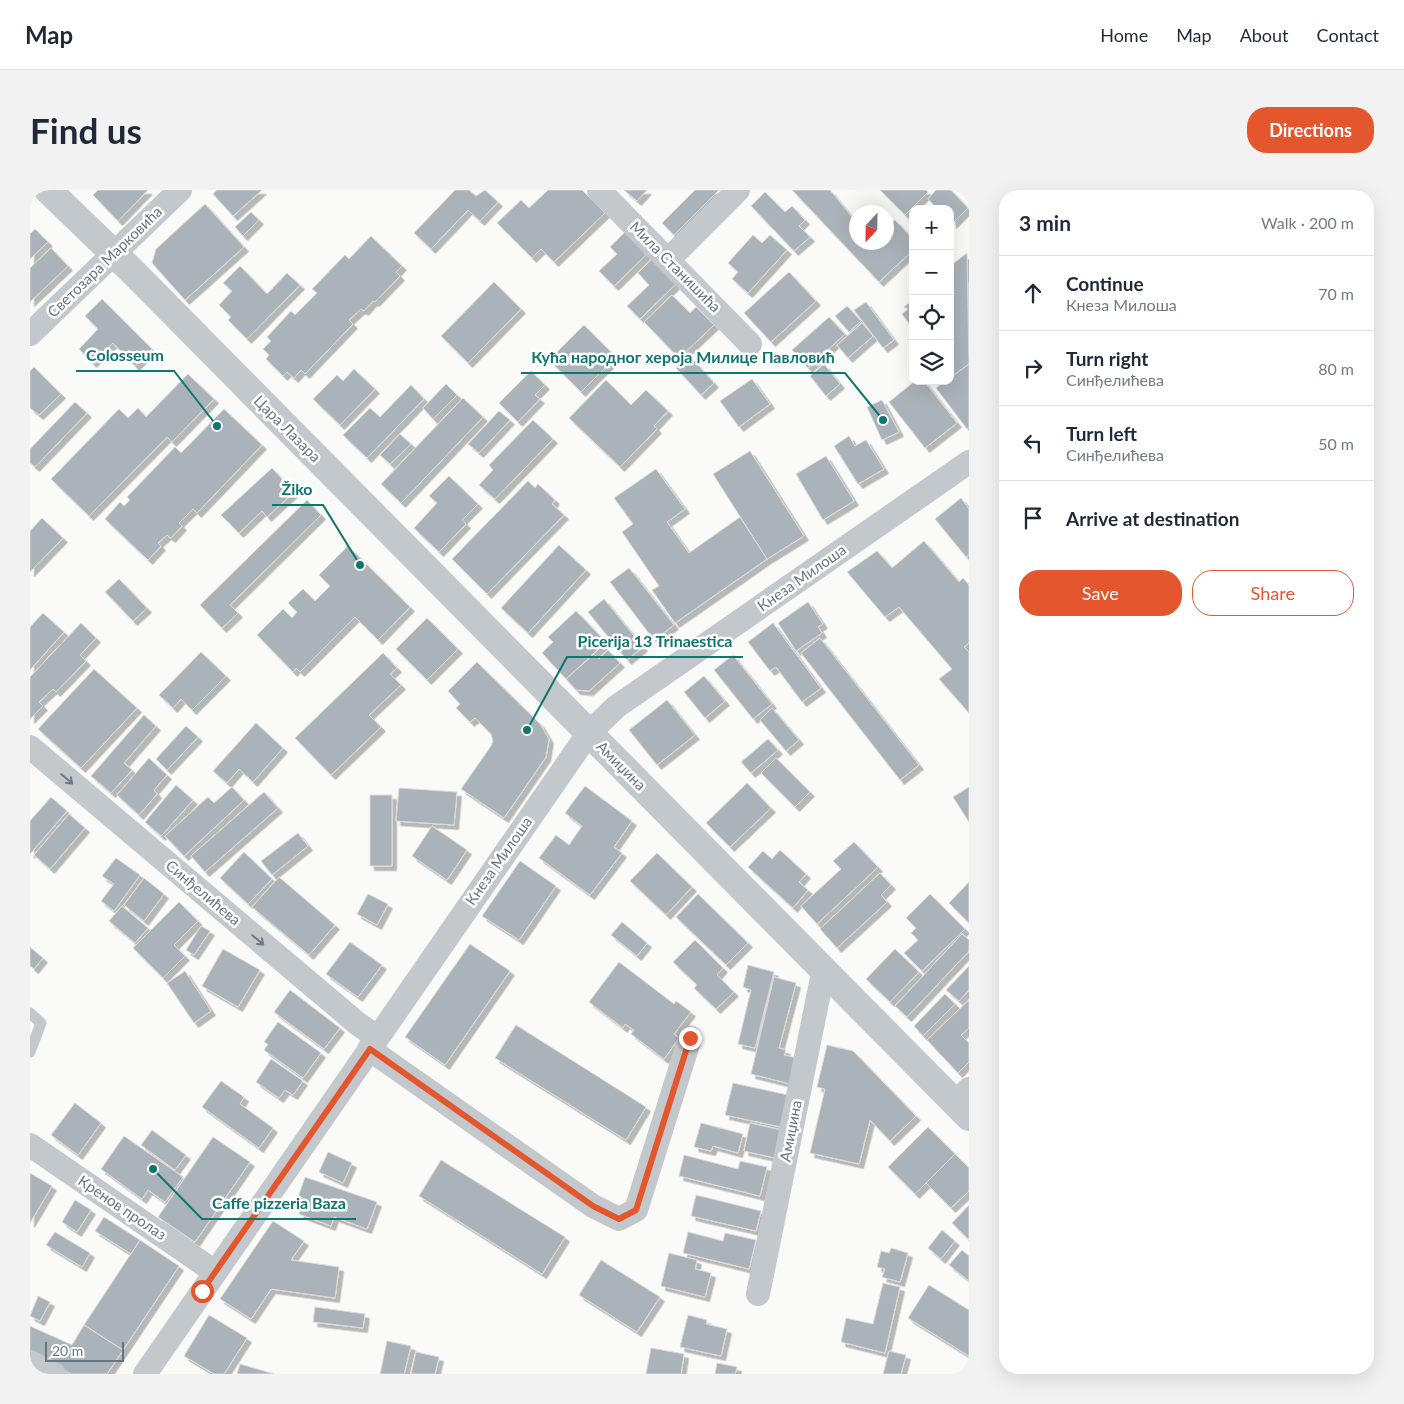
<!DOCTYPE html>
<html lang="en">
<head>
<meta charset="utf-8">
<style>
  body { margin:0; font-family:Lato,sans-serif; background:#f2f2f3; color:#1f2937 }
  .controls { position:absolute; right:15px; top:15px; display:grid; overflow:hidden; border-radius:10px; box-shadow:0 5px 20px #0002 }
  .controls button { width:45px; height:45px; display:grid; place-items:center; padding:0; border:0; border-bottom:1px solid #e0e1e3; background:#fff; color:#1f2937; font:25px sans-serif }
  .compass { position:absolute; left:819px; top:15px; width:45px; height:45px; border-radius:50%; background:#fff; box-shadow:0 5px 20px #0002; rotate:202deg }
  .scale { position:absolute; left:15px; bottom:12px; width:79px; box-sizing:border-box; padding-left:5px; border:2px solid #657683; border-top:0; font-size:14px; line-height:18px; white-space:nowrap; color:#657683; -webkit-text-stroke:4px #fff; paint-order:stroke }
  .stop { position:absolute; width:15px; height:15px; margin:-11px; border:4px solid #e4572e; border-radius:50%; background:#fff }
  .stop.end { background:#e4572e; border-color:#fff; box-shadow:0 1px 5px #0008 }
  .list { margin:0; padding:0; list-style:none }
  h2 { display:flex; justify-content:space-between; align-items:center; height:65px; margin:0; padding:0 20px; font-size:21px }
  h2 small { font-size:16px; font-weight:400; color:#747a83 }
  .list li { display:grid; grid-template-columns:32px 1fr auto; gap:15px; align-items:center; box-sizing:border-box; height:75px; padding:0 20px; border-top:1px solid #e0e1e3 }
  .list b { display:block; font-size:19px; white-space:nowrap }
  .list p { margin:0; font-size:16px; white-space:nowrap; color:#747a83 }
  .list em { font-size:16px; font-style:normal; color:#747a83 }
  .actions { display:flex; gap:10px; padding:15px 20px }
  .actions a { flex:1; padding:11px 0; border:1px solid #e4572e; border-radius:20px; text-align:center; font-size:18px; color:#e4572e }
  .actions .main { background:#e4572e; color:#fff }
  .icon { flex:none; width:28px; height:28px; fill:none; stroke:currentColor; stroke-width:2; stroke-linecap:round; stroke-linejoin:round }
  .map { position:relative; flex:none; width:939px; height:1184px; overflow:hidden; border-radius:20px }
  header { display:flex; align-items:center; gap:30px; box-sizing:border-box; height:70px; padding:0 25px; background:#fff; border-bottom:1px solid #e0e1e3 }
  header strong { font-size:24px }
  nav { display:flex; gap:28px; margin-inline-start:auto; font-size:18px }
  .intro { display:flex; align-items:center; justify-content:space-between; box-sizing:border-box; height:120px; padding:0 30px }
  h1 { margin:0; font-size:35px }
  .button { padding:12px 22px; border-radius:20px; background:#e4572e; color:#fff; font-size:18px; font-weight:700 }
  main { display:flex; gap:30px; padding:0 30px }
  aside { flex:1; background:#fff; border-radius:20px; box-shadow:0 5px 20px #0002 }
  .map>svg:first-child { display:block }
  .building { fill:#aab3b9; stroke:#dcdcda; filter:url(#shadow) }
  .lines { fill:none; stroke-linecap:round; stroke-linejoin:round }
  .service { stroke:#c3c8cc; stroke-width:11 }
  .minor { stroke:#c3c8cc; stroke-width:24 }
  .tertiary { stroke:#c3c8cc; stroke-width:28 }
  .oneway { stroke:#6a7a87 }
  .route { stroke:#e4572e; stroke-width:6 }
  .labels { text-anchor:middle; stroke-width:5; stroke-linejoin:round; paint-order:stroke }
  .street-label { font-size:15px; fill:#657683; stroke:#fff }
  .leader { fill:none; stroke:#0f766e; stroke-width:2 }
  .callout-dot { fill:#0f766e; stroke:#fff; stroke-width:2 }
  .callout-label { font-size:16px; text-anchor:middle; font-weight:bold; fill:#0f766e; stroke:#fff; stroke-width:5; stroke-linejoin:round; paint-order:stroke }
</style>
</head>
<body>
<header>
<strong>Map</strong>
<nav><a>Home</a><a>Map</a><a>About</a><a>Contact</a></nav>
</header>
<div class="intro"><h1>Find us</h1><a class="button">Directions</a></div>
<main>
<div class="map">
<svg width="939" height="1184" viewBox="0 0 939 1184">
  <defs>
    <filter id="shadow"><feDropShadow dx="4.5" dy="4.5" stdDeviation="0" flood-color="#0004"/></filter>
  </defs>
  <rect width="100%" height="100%" fill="#fafaf8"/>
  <path class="building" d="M68,0H118L88,31L63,5Z
    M187,0H232L203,26L183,4Z
    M425,0H439L446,6L455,0L468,12L450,31L438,20L401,59L384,43Z
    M518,0H552L575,23L524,72L511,59L502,68L467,33L491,10L499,18Z
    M594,0H617L607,11Z
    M665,0H689L644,45L632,33Z
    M762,0H800L826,32V52H856V38L865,30L883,49V60L849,92Z
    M850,0H896L898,2L875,25Z
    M906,0H921L938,18L922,34L920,19H908L898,9Z
    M735,2L755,22L762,16L775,30L769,36L780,47L764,61L721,16Z
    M175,14L214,57L155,110L122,73L126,59Z
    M221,22L229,30L213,46L205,37Z
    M601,36L623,58L584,96L569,81L587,64L580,57Z
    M5,39L18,52L0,69V44Z
    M723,45L732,53L740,45L757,60L718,103L702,89L708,82L698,73Z
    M341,46L372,76L366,82L370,86L345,112L343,111L334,121L331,119L319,130L323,134L275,184L271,180L264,188L257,182L253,186L236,169L239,165L233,159L241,151L237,147L261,121L265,125L287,103L282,99L315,65L319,69Z
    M21,58L38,76L0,112V78Z
    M628,63L652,88L610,129L597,116L619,95L608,83Z
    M937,63L939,174L922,186L920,183V76Z
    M210,76L237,104L257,83L270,95L217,149L198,130L201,127L189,115L202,101L193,93Z
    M759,82L786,111L741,152L714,123Z
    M464,92L491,119L438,173L411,146Z
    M642,105L660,123L666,117L684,135L649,168L614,132Z
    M72,109L122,159L105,176L83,153L62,173L49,159L68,139L55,126Z
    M883,110V139L872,124L878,119L874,117Z
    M836,112L864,150L853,158L824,120Z
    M817,116L831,131L819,142L805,126Z
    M799,127L815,144L778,178L762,160Z
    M832,133L843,146L818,168L807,155Z
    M554,135L586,167L551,202L519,170Z
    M660,166L684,193L671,205L646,178Z
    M794,174L810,194L796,206L780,186Z
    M939,174V238L937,239L906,198L915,191H920V188Z
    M4,177L31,204L9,225L0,218V181Z
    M324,179L345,199L310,235L283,209L307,185L313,191Z
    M501,181L515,195L505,205L510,209L488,232L469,213Z
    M158,184L184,209L142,252L137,247L59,326L21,289L89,219L98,228L108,218L116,227Z
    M722,189L740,214L709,237L690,211Z
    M576,190L601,215L616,200L638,221L624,236L627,239L590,277L539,228Z
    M885,191H894L927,233L895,258L859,212Z
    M416,194L427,205L403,229L393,218Z
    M381,195L394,209L337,268L313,245L340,218L350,227Z
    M433,208L453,227L371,313L351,294Z
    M852,210L869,242L852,250L837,217Z
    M45,212L57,223L5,277L0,273V259Z
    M194,219L232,255L167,323L163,319L149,333L152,336L141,348L137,345L128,353L131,356L118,370L75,329L90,312L94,316L100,310L97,307L145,257L151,263Z
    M469,221L480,230L449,263L438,254Z
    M503,230L523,249L465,309L449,295L463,280L459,275Z
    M370,244L381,254L360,274L350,265Z
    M819,246L825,256L836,250L854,279L828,294L804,256Z
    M720,261L774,346L737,369L683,284Z
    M796,266L824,311L793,330L766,284Z
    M242,278L264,302L237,327L232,321L209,343L191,325Z
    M626,279L655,319L637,332L659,363L710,327L737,369L645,433L622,400L629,396L592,342L603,334L584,308Z
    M419,286L448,314L432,330L436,334L409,362L384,338L407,313L399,306Z
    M498,291L505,298L508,294L525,310L522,314L534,325L457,404L422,369Z
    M931,308L939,319V365L936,367L905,329Z
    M277,310L291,325L200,415L208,423L192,438L170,415Z
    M12,328L33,348L0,382V341Z
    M894,351L929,392L933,388L939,395V453L934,457L939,462V523L909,489L922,479L869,417L855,427L817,382L847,361L862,378Z
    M529,355L556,380L498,443L471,418Z
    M318,356L380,417L348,450L325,427L270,482L266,478L263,482L227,445L253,419L262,428L267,422L258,413L273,399L285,411L300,396L289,385Z
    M599,378L644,435L624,450L580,392Z
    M89,389L117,418L103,431L75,402Z
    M574,409L613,457L597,470L558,422Z
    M778,412L793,434L788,437L792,443L766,461L748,433Z
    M546,421L576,452L536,489L512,463L523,452L518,447Z
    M13,423L34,442L0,480V437Z
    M397,428L428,459L397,490L366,459Z
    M51,433L66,448L50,465L56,471L26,502L23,499L9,512L13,516L0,529V487Z
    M743,433L791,498L772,512L746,477L740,481L718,452Z
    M790,448L889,575L870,590L771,463Z
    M578,460L590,473L559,501L546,500L536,489L564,464L569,469Z
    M171,462L196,486L162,520L151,509L143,518L129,505Z
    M353,463L367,478L360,484L371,495L339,525L351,537L301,585L265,548Z
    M703,465L742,514L723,529L684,480Z
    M447,472L510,534L519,549L516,567L474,628L431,599L461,556L463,551L461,544L445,528L440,532L426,518L430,514L418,501Z
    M64,479L107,518L51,578L8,539Z
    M674,486L695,511L675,528L654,502Z
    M637,510L665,545L627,575L599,540Z
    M742,518L769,550L756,561L730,530Z
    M114,525L126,536L94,573L102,580L81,603L61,586Z
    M226,533L253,558L223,592L209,579L197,593L183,581Z
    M156,536L168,547L137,580L126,569Z
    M738,549L748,560L721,583L711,572Z
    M119,568L137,585L124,600L127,604L109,625L87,605Z
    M746,568L780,602L765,617L731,583Z
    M717,593L741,618L700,657L676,633Z
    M146,595L163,610L131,646L115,632Z
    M555,596L602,631L584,657L592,663L560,705L509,668L526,645L539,655L552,636L535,623Z
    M202,597L214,610L154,666L135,646L178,607L184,613Z
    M939,597V632L923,607Z
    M369,598L427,602L424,635L366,631Z
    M234,602L248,618L175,682L161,666Z
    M340,605H362V676H340Z
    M21,607L37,621L0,664V631Z
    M39,624L55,638L20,679L4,665Z
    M402,636L437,660L417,690L382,666Z
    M268,643L278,656L242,685L231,671Z
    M824,652L848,677L787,734L771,716L811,679L803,671Z
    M750,660L776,684L769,692L778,700L763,718L718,677L733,661L742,669Z
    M214,662L242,689L218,714L190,688Z
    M627,663L662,697L636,725L600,691Z
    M86,668L110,685L84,721L71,711L84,694L72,686Z
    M490,671L526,696L489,750L452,726Z
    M850,683L861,695L851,705L857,712L807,758L790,739Z
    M249,687L305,735L279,765L222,717Z
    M114,688L134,704L114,731L94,715Z
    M939,692V733L919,713Z
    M338,704L358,714L347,735L327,724Z
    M668,704L718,753L696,775L646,727Z
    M900,704L935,739L892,781L874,763L888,750L881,743L886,738L876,728Z
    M149,712L168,731L144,755L155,766L133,788L103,758Z
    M92,716L118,738L105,753L79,731Z
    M592,732L617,753L607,766L581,745Z
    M171,736L180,741L164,765L156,760Z
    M932,744L939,750V761L877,827L865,816Z
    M665,750L693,778L687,785L704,802L686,819L664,798L667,795L643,772Z
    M320,752L352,775L328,807L296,784Z
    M440,754L480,781L415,875L375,847Z
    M0,757L13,768L4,779L0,776Z
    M193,759L230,780L208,817L172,796Z
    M865,759L889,782L860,812L836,789Z
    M589,772L644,814L646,811L661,822L644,844L649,848L634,869L601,844L604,840L595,834L593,838L559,812Z
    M718,775L744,782L725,858L708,854L721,800L713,797Z
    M939,776V800L929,811L916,800Z
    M155,781L181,821L164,833L137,793Z
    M744,787L766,793L749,858L756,860L754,865L767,868L761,894L721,884Z
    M260,800L310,838L294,859L244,822Z
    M915,804L925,814L893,846L884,836Z
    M939,810V838L931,845L939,853V872L928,883L897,850Z
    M248,832L291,863L273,888L234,860L238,854L234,852Z
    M486,835L616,917L596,950L465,868Z
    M797,855L823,861L886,926L860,951L840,930L829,974L780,963L795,899L787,897Z
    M241,869L273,891L263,905L255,900L249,908L226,892Z
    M191,891L214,907L210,914L243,938L229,958L172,917Z
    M703,893L758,905L751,937L695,925Z
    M45,913L71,933L48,965L21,945Z
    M671,933L713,944L708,963L683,956L681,961L664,957Z
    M720,933L751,940L745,968L714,961Z
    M898,937L925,964L885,1004L858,977Z
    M122,940L156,965L145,980L111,955Z
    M94,946L153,987L135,1012L118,1000L112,1009L71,979Z
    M183,947L220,972L165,1052L128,1027Z
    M298,962L322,973L313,993L289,982Z
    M925,964L939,978V1001L921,1018L896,993Z
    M654,965L708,979L710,971L737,977L730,1006L649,986Z
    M411,970L535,1047L512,1084L389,1006Z
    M0,983L22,996L0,1033Z
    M275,987L347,1012L337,1039L304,1027L301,1036L269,1024L271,1018L265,1016Z
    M666,1005L731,1021L726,1041L661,1026Z
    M45,1010L61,1020L47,1042L32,1032Z
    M939,1015V1050L922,1033Z
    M74,1027L110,1050L101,1064L65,1041Z
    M243,1031L274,1051L261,1070L309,1077L305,1108L241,1099L221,1129L190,1109Z
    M912,1040L925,1051L911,1069L898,1058Z
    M25,1042L60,1063L52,1077L16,1055Z
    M658,1042L693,1051L695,1043L726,1050L719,1079L653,1063Z
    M110,1050L149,1076L93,1160L54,1135Z
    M861,1058L878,1063L870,1092L852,1087L855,1079L847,1077L851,1061L859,1063Z
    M932,1060L939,1066V1091L919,1075Z
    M639,1063L667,1070L665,1079L681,1083L675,1107L631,1096Z
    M571,1070L630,1107L607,1142L549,1105Z
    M853,1093L870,1097L855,1163L811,1152L816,1128L843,1134Z
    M899,1095L939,1120V1166L878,1128Z
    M8,1106L20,1112L10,1131L0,1126Z
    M285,1117L335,1124L333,1138L283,1132Z
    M179,1125L217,1148L194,1184H184L154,1166Z
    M658,1125L677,1130L676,1134L697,1139L691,1166L650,1157Z
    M54,1135L93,1160L77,1184H41L0,1165V1136L42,1155Z
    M357,1151L381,1156L374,1184H350Z
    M621,1158L654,1164L651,1184H616Z
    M859,1161L876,1165L871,1184H853Z
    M386,1162L409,1167L405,1184H381Z
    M687,1173L707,1177L705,1184H685Z
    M210,1174L244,1184H207Z"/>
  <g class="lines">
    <path class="service" d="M0,823L11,833L0,862"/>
    <path class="minor" d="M569,0L720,154
      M638,70L708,0
      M0,144L150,0
      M0,557L328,834L347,847
      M339,859L563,1016L589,1029L606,1020L660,848
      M925,914L939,899
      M0,955L185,1082
      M728,1104L794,778
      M0,1172L24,1184
      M115,1184L558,544L586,517L939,272"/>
    <path class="tertiary" d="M18,0L104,83L939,927"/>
  </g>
  <defs><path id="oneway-shaft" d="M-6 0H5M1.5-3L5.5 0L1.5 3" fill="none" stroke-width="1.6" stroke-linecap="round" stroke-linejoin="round" transform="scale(1.25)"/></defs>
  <g class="oneway">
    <use href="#oneway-shaft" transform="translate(37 589) rotate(40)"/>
    <use href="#oneway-shaft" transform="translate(228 750) rotate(40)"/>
  </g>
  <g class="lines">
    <path class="route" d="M172,1101L340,859L563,1016L589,1029L606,1020L660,848"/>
  </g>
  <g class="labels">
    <g class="street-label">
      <text transform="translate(75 72) rotate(-44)" y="5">Светозара Марковића</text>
      <text transform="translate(645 77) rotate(45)" y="5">Мила Станишића</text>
      <text transform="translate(257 239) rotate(45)" y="5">Цара Лазара</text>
      <text transform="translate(772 388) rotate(-35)" y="5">Кнеза Милоша</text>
      <text transform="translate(591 576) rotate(45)" y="5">Амиџина</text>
      <text transform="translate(469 671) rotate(-55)" y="5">Кнеза Милоша</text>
      <text transform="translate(173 703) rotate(40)" y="5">Синђелићева</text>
      <text transform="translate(761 941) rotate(-79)" y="5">Амиџина</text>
      <text transform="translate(92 1018) rotate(34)" y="5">Кренов пролаз</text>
    </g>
  </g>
  <path class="leader" d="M187 236L144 181H46M853 230L815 183H491M330 375L293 315H242M497 540L537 467H713M123 979L172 1029H326"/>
  <g class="callout-dot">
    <circle cx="187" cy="236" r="5"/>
    <circle cx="853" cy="230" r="5"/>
    <circle cx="330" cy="375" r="5"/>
    <circle cx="497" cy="540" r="5"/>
    <circle cx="123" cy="979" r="5"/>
  </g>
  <g class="callout-label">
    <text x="95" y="171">Colosseum</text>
    <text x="653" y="173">Кућа народног хероја Милице Павловић</text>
    <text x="267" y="305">Žiko</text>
    <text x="625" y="457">Picerija 13 Trinaestica</text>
    <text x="249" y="1019">Caffe pizzeria Baza</text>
  </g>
</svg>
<div class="controls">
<button>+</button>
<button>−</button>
<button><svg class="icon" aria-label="locate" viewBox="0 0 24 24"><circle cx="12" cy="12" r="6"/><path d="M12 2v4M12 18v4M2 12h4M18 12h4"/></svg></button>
<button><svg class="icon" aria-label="layers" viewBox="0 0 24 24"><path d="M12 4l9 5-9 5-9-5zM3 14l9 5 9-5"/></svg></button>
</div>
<svg class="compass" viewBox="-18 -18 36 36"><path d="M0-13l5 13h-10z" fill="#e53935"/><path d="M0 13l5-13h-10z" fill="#747a83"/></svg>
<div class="scale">20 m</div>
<div class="stop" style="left:172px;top:1101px"></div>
<div class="stop end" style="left:660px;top:848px"></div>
</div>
<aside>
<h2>3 min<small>Walk · 200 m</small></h2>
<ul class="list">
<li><svg class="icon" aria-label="ahead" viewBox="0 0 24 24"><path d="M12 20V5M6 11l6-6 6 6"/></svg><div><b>Continue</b><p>Кнеза Милоша</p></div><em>70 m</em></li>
<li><svg class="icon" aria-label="right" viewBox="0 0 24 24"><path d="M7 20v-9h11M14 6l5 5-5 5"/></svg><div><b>Turn right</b><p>Синђелићева</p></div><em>80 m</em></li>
<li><svg class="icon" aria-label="left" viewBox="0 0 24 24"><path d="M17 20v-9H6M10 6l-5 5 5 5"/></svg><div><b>Turn left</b><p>Синђелићева</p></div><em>50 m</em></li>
<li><svg class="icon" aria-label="arrive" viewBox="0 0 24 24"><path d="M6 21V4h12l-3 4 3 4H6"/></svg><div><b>Arrive at destination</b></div></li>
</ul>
<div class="actions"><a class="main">Save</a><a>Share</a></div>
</aside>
</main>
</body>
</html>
